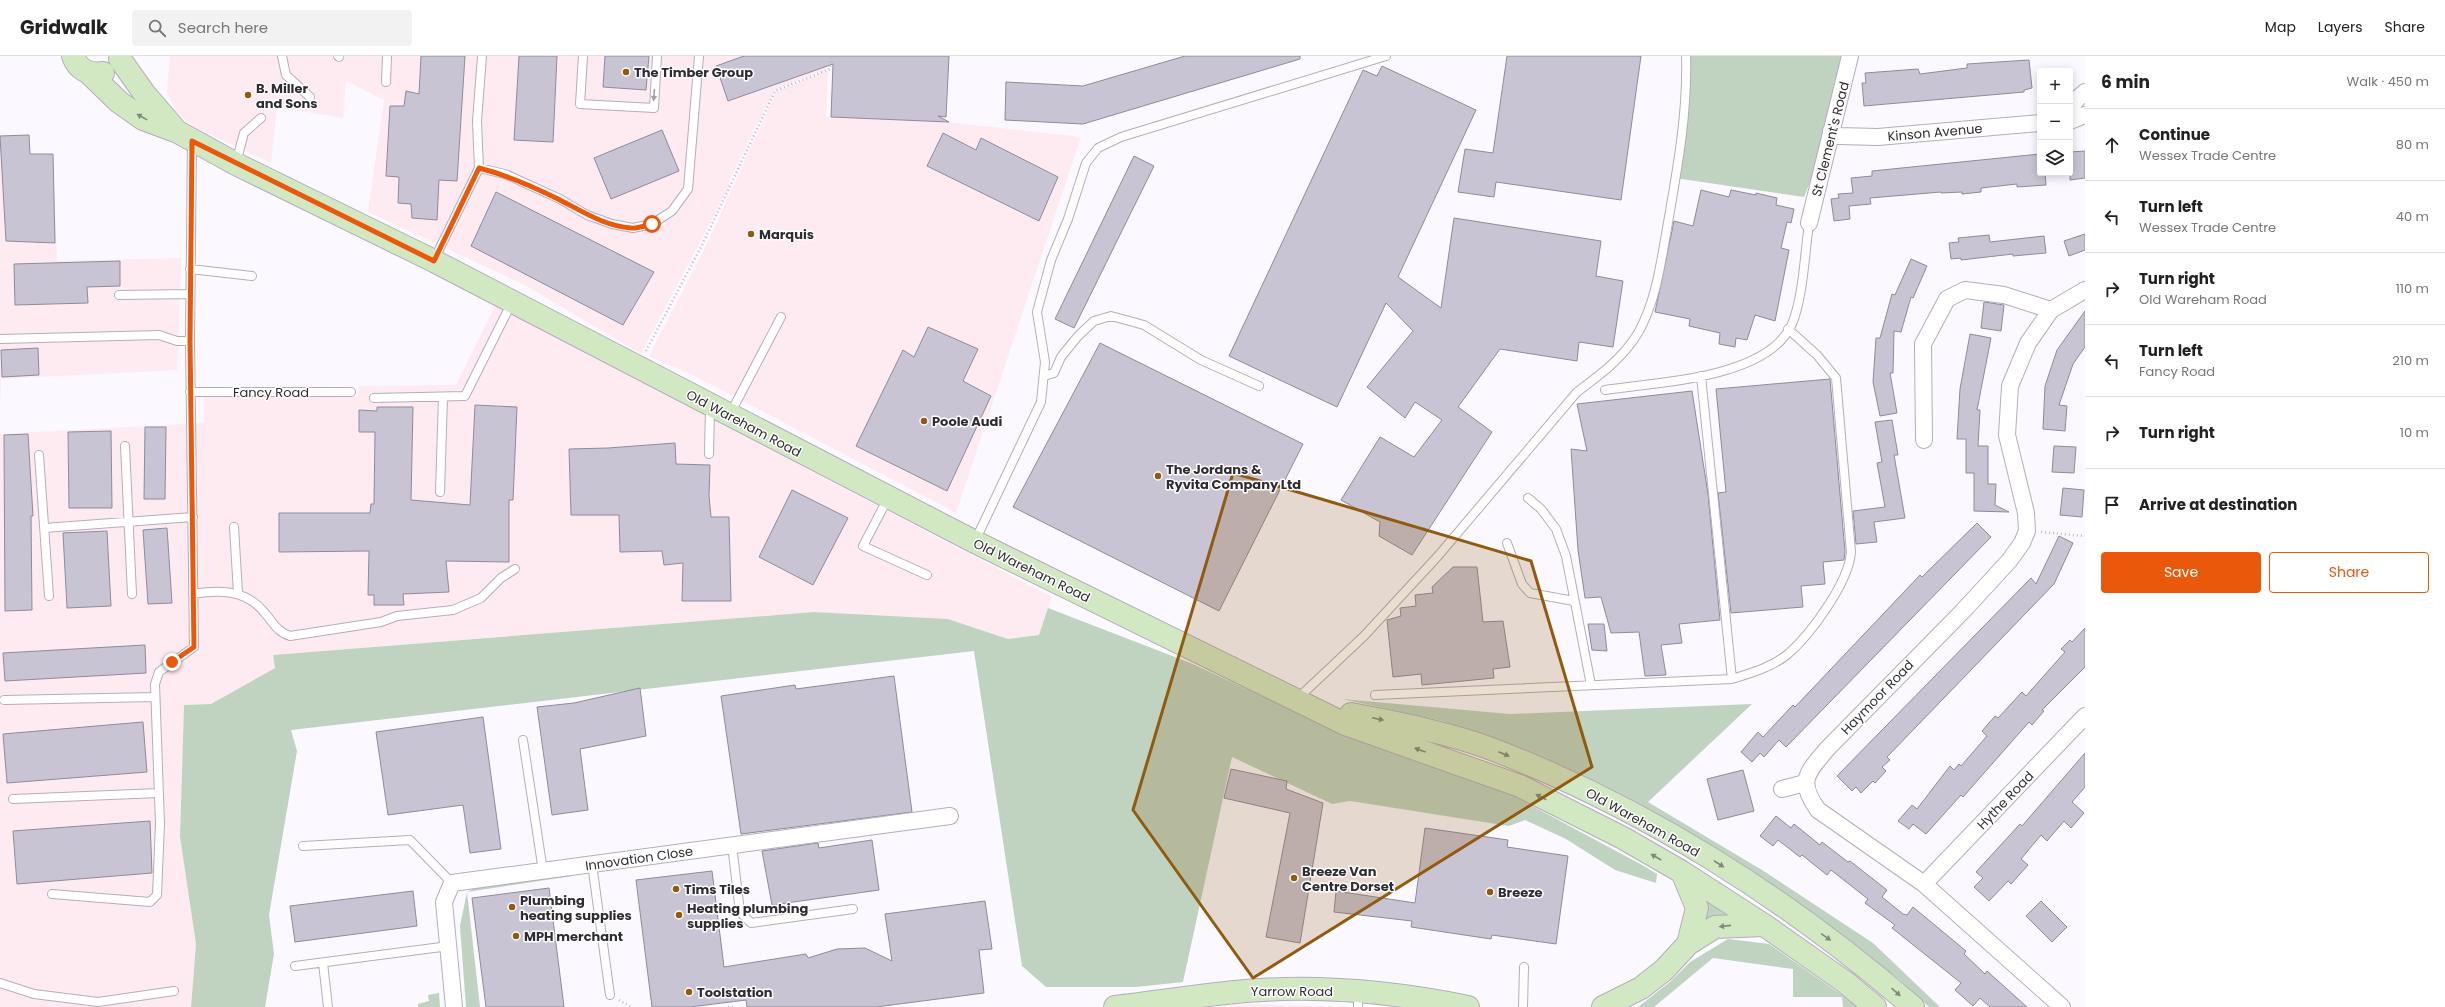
<!DOCTYPE html>
<html lang="en">
<head>
<meta charset="utf-8">
<style>
  body { margin:0; font-family:Poppins,sans-serif; background:#f2f2f2; color:#222 }
  .controls { position:absolute; right:12px; top:12px; display:grid; overflow:hidden; border-radius:4px; box-shadow:0 2px 10px #0003 }
  .controls button { width:36px; height:36px; display:grid; place-items:center; padding:0; border:0; border-bottom:1px solid #e0e0e0; background:#fff; color:#222; font:20px sans-serif }
  .stop { position:absolute; width:12px; height:12px; margin:-9px; border:3px solid #ea580c; border-radius:50%; background:#fff }
  .stop.end { background:#ea580c; border-color:#fff; box-shadow:0 1px 4px #0008 }
  .list { margin:0; padding:0; list-style:none }
  h2 { display:flex; justify-content:space-between; align-items:center; height:52px; margin:0; padding:0 16px; font-size:17px }
  h2 small { font-size:13px; font-weight:400; color:#767676 }
  .list li { display:grid; grid-template-columns:26px 1fr auto; gap:12px; align-items:center; box-sizing:border-box; height:72px; padding:0 16px; border-top:1px solid #e0e0e0 }
  .list b { display:block; font-size:15px; white-space:nowrap }
  .list p { margin:0; font-size:13px; white-space:nowrap; color:#767676 }
  .list em { font-size:13px; font-style:normal; color:#767676 }
  .actions { display:flex; gap:8px; padding:12px 16px }
  .actions a { flex:1; padding:9px 0; border:1px solid #ea580c; border-radius:4px; text-align:center; font-size:14px; color:#ea580c }
  .actions .main { background:#ea580c; color:#fff }
  .icon { flex:none; width:22px; height:22px; fill:none; stroke:currentColor; stroke-width:2; stroke-linecap:round; stroke-linejoin:round }
  .map { position:relative; flex:none; width:2085px; height:951px; overflow:hidden }
  header { display:flex; align-items:center; gap:24px; box-sizing:border-box; height:56px; padding:0 20px; background:#fff; border-bottom:1px solid #e0e0e0 }
  header strong { font-size:19px }
  nav { display:flex; gap:22px; margin-inline-start:auto; font-size:14px }
  .search { width:280px; height:36px; background:#f2f2f2; display:flex; align-items:center; gap:10px; box-sizing:border-box; padding:0 14px; border-radius:4px; color:#767676; font-size:15px }
  main { display:flex }
  aside { flex:1; background:#fff }
  .map>svg:first-child { display:block }
  .commercial { fill:#feeaf1 }
  .green { fill:#c0d3c1 }
  .building { fill:#c8c4d4; stroke:#8e8b9a }
  .lines { fill:none; stroke-linecap:round; stroke-linejoin:round }
  .lane-casing { stroke:#b5adbc; stroke-width:10 }
  .street-casing { stroke:#b5adbc; stroke-width:18 }
  .secondary-casing { stroke:#b5adbc; stroke-width:24 }
  .path { stroke:#bdbac1; stroke-width:2.5; stroke-dasharray:1 3; stroke-linecap:butt }
  .lane { stroke:#fff; stroke-width:8 }
  .street { stroke:#fff; stroke-width:16 }
  .secondary { stroke:#d2e8c3; stroke-width:22 }
  .oneway { fill:#a1a0a2 }
  .oneway2 { fill:#808a7a }
  .route { stroke:#ea580c; stroke-width:5 }
  .marked { fill:#905b0e; fill-opacity:0.2; stroke:#905b0e; stroke-width:3; stroke-linejoin:round }
  .poi-dot { fill:#905b0e; stroke:#fff; stroke-width:1.5 }
  .labels { text-anchor:middle; stroke-width:3; stroke-linejoin:round; paint-order:stroke }
  .poi-label { font-size:13px; font-weight:bold; fill:#2e2b31; stroke:#fff; text-anchor:start }
  .street-label { font-size:13px; fill:#2e2b31; stroke:#fff }
</style>
</head>
<body>
<header>
<strong>Gridwalk</strong>
<div class="search"><svg class="icon" aria-label="search" viewBox="0 0 24 24"><circle cx="10" cy="10" r="6"/><path d="M15 15l6 6"/></svg>Search here</div>
<nav><a>Map</a><a>Layers</a><a>Share</a></nav>
</header>
<main>
<div class="map">
<svg width="2085" height="951" viewBox="0 0 2085 951">
  <rect width="100%" height="100%" fill="#fbf8ff"/>
  <path class="commercial" d="M170,0H828V12L774,34L729,125V130L641,298L525,229L368,156L384,44L346,25L343,62L277,51L271,107L199,73L186,65L176,55L167,36Z
    M828,15L826,61L946,66L1081,81L956,457L699,322L649,300L705,192L776,36Z
    M29,79L30,98H53L57,205L181,202L177,314L1,323L0,350V80Z
    M495,250L1052,541L1039,579L1008,583L948,563L814,556L273,599L275,612L211,648L184,649L180,781L196,888L191,951H0V378L204,367V340H358L359,330L456,329Z
    M1243,948L1351,951H1355H1217Z"/>
  <path class="green" d="M1686,0H1850L1831,75L1804,141L1675,122Z
    M1048,552L1193,608L1330,672L1465,720L1514,740L1644,810L1657,818L1656,827L1615,814L1566,783L1525,764L1509,770L1350,745L1332,748L1232,701L1183,926L1136,931H1046L1022,910L974,595L291,674L297,695L269,859L274,898L265,951H191L196,888L180,781L184,649L211,648L275,612L273,599L814,556L948,563L1008,583L1039,579Z
    M1342,643L1510,658L1752,648L1648,746L1762,814L1873,887L1940,951H1929L1900,924L1840,878L1772,832L1557,711L1474,675L1442,665Z
    M568,818L572,820L467,836L480,951H466L460,870L467,836L477,831Z
    M1703,844L1743,864L1702,870Z
    M1728,883L1769,888L1859,951H1843L1842,941H1793V913L1713,902L1654,951H1638L1671,925L1690,906Z
    M439,937L440,951H418V948L429,945L428,939Z"/>
  <path class="building" d="M421,0H465L457,125L439,124L437,164L412,162L411,148L398,147L399,121L386,120L390,50H404L406,35L419,38Z
    M519,0H557L553,86L514,84Z
    M605,0H649L646,34L603,31Z
    M744,0H949L946,61L938,60L949,66L831,61L833,8L728,45L716,10Z
    M1185,0H1300V3L1083,68L1005,64L1006,26L1083,30Z
    M1507,0H1641L1621,144L1496,126L1494,141L1458,136L1465,93L1493,97Z
    M2029,4L2032,32L2024,34V36L1864,50L1862,27H1866L1865,17L1918,13L1920,18L1967,12V8Z
    M1382,10L1476,54L1398,221L1441,252L1454,162L1601,185L1596,220L1623,225L1613,291L1579,286L1577,305L1500,293L1458,351L1492,376L1412,499L1379,480L1380,466L1341,444L1380,381L1414,401L1442,364L1415,346L1405,362L1367,331L1413,275L1386,247L1337,351L1229,300L1363,14L1377,20Z
    M662,74L679,115L611,143L594,102Z
    M943,77L976,94L981,82L1058,121L1039,165L927,110Z
    M29,79L30,98H53L55,187L6,185L0,80Z
    M2085,95V122L2070,124V96Z
    M2040,98V117H2045L2046,129L2017,131V128L1981,132V136L1962,138V136L1941,137V136L1870,142L1871,148L1849,150L1850,163L1834,165L1831,143L1839,142L1838,138L1853,137L1851,122L1872,120V115Z
    M1134,100L1154,110L1074,272L1055,263Z
    M1701,134L1729,141L1731,134L1756,139V137L1777,142L1776,149L1794,153L1791,167L1787,166L1781,192L1789,194L1775,265L1755,259L1747,284L1736,282L1735,291L1719,288L1720,277L1689,270L1690,263L1655,256L1674,165L1693,170Z
    M496,136L654,216L623,269L471,190Z
    M2085,178V194L2069,200L2064,185Z
    M1989,179L1990,186L2044,180L2046,197L2013,200V198L1961,204V202L1951,203L1949,187L1959,186L1958,182Z
    M1911,203L1927,210L1913,242L1911,241L1901,276L1894,275L1893,317H1890L1897,357L1880,360L1873,326L1876,282H1880L1892,238L1895,239Z
    M120,205V230L87,231L88,247L15,249L14,208Z
    M1984,246L2004,249L2001,275L1981,272Z
    M2085,255V291L2073,308L2059,349L2067,350L2065,375L2043,373L2045,330L2057,294Z
    M928,271L978,293L963,325L991,340L947,435L856,390L903,294L914,301Z
    M1970,278L1991,282L1977,354H1980L1978,390H1988V428H1996L1995,449L2009,456L1974,455V417H1966V383H1957L1960,333Z
    M1100,287L1303,388L1219,555L1013,451Z
    M38,292L39,319L2,321L1,294Z
    M1830,323L1845,496L1844,504L1823,506L1825,528L1801,530L1803,551L1731,557L1718,437L1726,436L1716,333Z
    M1692,335L1708,438L1720,564L1679,568L1682,587L1661,589L1666,619L1645,620L1639,576L1611,577L1601,541L1585,542L1578,494L1571,393L1587,395L1577,348Z
    M475,349L517,351L513,444H509V506L446,505L449,536L403,538L404,549H374V539H368L369,495L279,496V457H370L371,448H374L375,376H359V354L377,355V351H413L411,444L470,449Z
    M1892,364L1898,399H1894L1905,462L1874,466L1877,486L1856,488L1853,455L1885,451L1877,407L1882,406L1875,366Z
    M145,371H166L165,443H144Z
    M111,375L112,452H69L68,376Z
    M28,378L33,460H31L32,554L5,555L4,379Z
    M675,387L676,408L710,409L709,440L711,461H729L731,545H682L683,507L664,509L662,495L620,496L619,459H571L569,393L608,392Z
    M2054,390L2076,391L2074,417L2052,416Z
    M2063,432L2084,434L2082,461L2060,459Z
    M792,434L848,462L813,529L759,501Z
    M1977,467L1991,481L1786,691L1779,684L1764,701L1760,697L1752,706L1741,696L1758,676L1763,681L1793,649L1795,651L1902,538L1920,519L1922,521Z
    M167,472L172,547L148,548L143,474Z
    M107,475L111,550L67,552L63,477Z
    M2059,480L2073,487L2054,528L1887,701L1890,704L1882,711L1886,715L1875,727L1873,725L1861,737L1856,731L1852,735L1837,720L2031,522L2036,528Z
    M1453,511H1477L1483,566L1503,565L1510,611L1493,613L1494,622L1422,629L1421,618L1393,621L1387,564L1401,560L1400,552L1416,550L1415,539L1433,537L1432,531Z
    M1588,568H1604L1607,595L1592,594Z
    M2085,572V611L2042,654L2044,655L2032,669L2029,666L1963,741L1961,739L1926,778L1913,768L1909,773L1898,765L1912,749L1917,753L1950,710L1954,714L1959,708L1961,710L1987,680L1982,675L1995,660L1998,662L2022,636L2026,640L2065,596L2061,593L2070,584L2072,586Z
    M145,589L146,617L5,625L3,597Z
    M894,620L912,756L741,778L721,640L795,629L796,633Z
    M640,632L646,680L580,693L588,754L552,759L537,651L574,647Z
    M483,661L501,793L470,797L463,749L388,759L376,676Z
    M143,666L147,716L7,727L3,678Z
    M2085,697V731L2072,746L2084,757L2071,772L2064,765L2047,785L2041,779L2021,803L2028,809L2011,828L2008,825L1989,845L1974,831L1983,822L1976,816L2020,768L2022,770Z
    M1231,713L1287,725L1286,733L1323,747L1300,887L1266,881L1290,757L1224,742Z
    M1743,714L1754,755L1718,764L1707,723Z
    M1776,760L1791,772L1794,768L1820,789L1822,786L1848,806L1850,805L1887,834L1882,841L1903,858L1907,859L1913,851L1966,895L1964,898L1985,918L1987,915L2027,951H1990L1980,942L1973,950L1955,934L1961,927L1892,872L1895,869L1865,847L1868,843L1831,814L1827,819L1802,799L1800,801L1778,784L1773,790L1760,780Z
    M150,765L152,817L17,828L13,775Z
    M1425,772L1508,784L1507,791L1568,800L1556,888L1492,879L1491,883L1411,871L1412,865L1334,856L1336,835L1415,847Z
    M872,784L879,834L772,849L762,795L818,787L819,792Z
    M712,815L724,911L806,898L808,902L837,893L865,892L892,905L885,858L985,845L992,893L979,894L984,937L876,951H747L746,944L690,951H652L636,824Z
    M549,832L564,951H486L472,842Z
    M413,835L417,870L295,886L290,850Z
    M2041,845L2067,871L2052,886L2026,860Z"/>
  <g class="lines">
    <g class="lane-casing">
      <path id="lane" d="M282,0L286,19L310,41
        M338,0L339,1
        M583,0L580,48L654,52L657,0
        M386,26L387,0
        M236,107L244,77L261,62
        M479,112L477,65L482,0
        M434,204L479,112L505,118L560,143L587,159L612,168L633,172L652,168L672,155L688,133L699,0
        M190,213L252,220
        M119,239L190,238
        M0,283L159,279L177,285H190
        M1044,320L1054,317L1061,301L1078,280L1094,265L1111,260L1144,269L1201,304L1259,330
        M1605,334C1657,326 1768,323 1792,268C1803,242 1805,196 1809,167
        M190,336H351
        M374,342L465,340L512,246
        M730,358L781,261
        M125,390L132,538
        M709,398L710,351
        M39,399L49,540
        M440,436L443,341
        M888,442L863,490L927,519
        M1528,442L1541,453L1556,473L1566,500L1591,629
        M234,471L238,537
        M44,472L193,461
        M975,485L1041,346L1045,306L1037,256L1051,204L1068,163L1086,107L1098,92L1121,81L1386,0
        M1507,487L1522,528L1530,537L1574,545
        M193,538C219,534 245,533 264,556C273,566 277,576 290,580L381,566L397,560L453,554L481,542L501,522L515,513
        M1732,623C1751,617 1772,611 1788,598C1811,578 1849,526 1851,496L1836,322L1817,299L1788,273
        M1375,639L1732,623L1701,320
        M4,644L155,641
        M1296,644L1364,580L1438,500L1577,336C1600,319 1623,302 1638,277C1655,247 1660,212 1666,178C1676,120 1688,59 1686,0
        M523,684L543,815
        M13,743L159,737
        M732,789L740,856L751,867L853,853
        M303,790L410,784L452,827
        M592,808L610,939
        M52,838L150,846L157,839L160,768L155,628L159,616L194,591L190,285L192,86
        M323,907L328,951
        M295,910L449,890
        M0,927L34,938L98,946L174,935
        M1358,936V951
        M1523,951L1524,911"/>
    </g>
    <g class="street-casing">
      <path id="street" d="M2070,57L2075,45L2085,36
        M2070,65L2085,59
        M1831,75L1839,80L1878,81L2040,67
        M1809,167L1850,0
        M1924,384L1923,288L1947,243L1965,234L2004,239L2051,254
        M1782,733L1805,727
        M1924,828L2085,660
        M454,951L444,846L452,827L950,760
        M2062,951L1924,828L1818,754C1797,725 1807,717 1827,693L1962,556L2009,505L2022,487L2027,475L2026,457L2007,379L2010,330L2028,287L2051,254L2085,234"/>
    </g>
    <g class="secondary-casing">
      <path id="secondary" d="M73,0C78,14 89,19 103,17
        M120,3L144,37L174,72
        M89,17L119,46L143,63L178,76L236,108L434,205L975,486L1345,668L1520,730L1623,782L1682,816L1764,869L1845,926L1875,951
        M1351,658C1397,667 1445,676 1489,692C1644,751 1788,843 1913,951
        M1682,816L1697,852L1688,888
        M1115,951C1158,946 1202,939 1245,935C1319,929 1395,936 1468,951
        M1603,951L1641,932L1664,914L1688,888L1715,871L1764,869"/>
    </g>
    <path class="path" d="M646,295L702,189L775,35L830,13L831,0
      M2041,476L2085,480
      M619,944L631,951
      M728,951H735"/>
    <use href="#lane" class="lane"/>
    <use href="#street" class="street"/>
    <use href="#secondary" class="secondary"/>
  </g>
  <defs><path id="oneway-solid" d="M-6-.8H1V-3.2L6.5 0L1 3.2V.8H-6Z"/></defs>
  <use class="oneway" href="#oneway-solid" transform="translate(654 39) rotate(94)"/>
  <g class="oneway2">
    <use href="#oneway-solid" transform="translate(142 61) rotate(-151)"/>
    <use href="#oneway-solid" transform="translate(1378 663) rotate(12)"/>
    <use href="#oneway-solid" transform="translate(1420 694) rotate(-160)"/>
    <use href="#oneway-solid" transform="translate(1504 698) rotate(23)"/>
    <use href="#oneway-solid" transform="translate(1541 741) rotate(-153)"/>
    <use href="#oneway-solid" transform="translate(1656 801) rotate(-150)"/>
    <use href="#oneway-solid" transform="translate(1719 808) rotate(33)"/>
    <use href="#oneway-solid" transform="translate(1725 870) rotate(174)"/>
    <use href="#oneway-solid" transform="translate(1826 881) rotate(35)"/>
    <use href="#oneway-solid" transform="translate(1896 936) rotate(41)"/>
  </g>
  <g class="lines">
    <path class="route" d="M172,606L194,591L190,285L192,85L434,205L479,112C507,119 532,130 558,143C582,155 604,170 631,172C638,173 646,169 652,168"/>
  </g>
  <path class="marked" d="M1233,417L1531,505L1592,711L1253,922L1133,754Z"/>
  <g class="poi-dot">
    <circle cx="626" cy="16" r="4"/>
    <circle cx="248" cy="39" r="4"/>
    <circle cx="751" cy="178" r="4"/>
    <circle cx="924" cy="365" r="4"/>
    <circle cx="1158" cy="420" r="4"/>
    <circle cx="1294" cy="822" r="4"/>
    <circle cx="676" cy="833" r="4"/>
    <circle cx="1490" cy="836" r="4"/>
    <circle cx="512" cy="851" r="4"/>
    <circle cx="679" cy="859" r="4"/>
    <circle cx="516" cy="880" r="4"/>
    <circle cx="689" cy="936" r="4"/>
  </g>
  <g class="labels">
    <g class="poi-label">
      <text x="634" y="21">The Timber Group</text>
      <text x="256" y="37">B. Miller<tspan x="256" dy="15">and Sons</tspan></text>
      <text x="759" y="183">Marquis</text>
      <text x="932" y="370">Poole Audi</text>
      <text x="1166" y="418">The Jordans &amp;<tspan x="1166" dy="15">Ryvita Company Ltd</tspan></text>
      <text x="1302" y="820">Breeze Van<tspan x="1302" dy="15">Centre Dorset</tspan></text>
      <text x="684" y="838">Tims Tiles</text>
      <text x="1498" y="841">Breeze</text>
      <text x="520" y="849">Plumbing<tspan x="520" dy="15">heating supplies</tspan></text>
      <text x="687" y="857">Heating plumbing<tspan x="687" dy="15">supplies</tspan></text>
      <text x="524" y="885">MPH merchant</text>
      <text x="697" y="941">Toolstation</text>
    </g>
    <g class="street-label">
      <text transform="translate(1935 76) rotate(-5)" y="5">Kinson Avenue</text>
      <text transform="translate(1830 83) rotate(-76)" y="5">St Clement's Road</text>
      <text x="271" y="341">Fancy Road</text>
      <text transform="translate(744 367) rotate(28)" y="5">Old Wareham Road</text>
      <text transform="translate(1032 514) rotate(26)" y="5">Old Wareham Road</text>
      <text transform="translate(1877 641) rotate(-46)" y="5">Haymoor Road</text>
      <text transform="translate(2005 744) rotate(-46)" y="5">Hythe Road</text>
      <text transform="translate(1643 766) rotate(29)" y="5">Old Wareham Road</text>
      <text transform="translate(639 802) rotate(-8)" y="5">Innovation Close</text>
      <text x="1292" y="940">Yarrow Road</text>
    </g>
  </g>
</svg>
<div class="controls">
<button>+</button>
<button>−</button>
<button><svg class="icon" aria-label="layers" viewBox="0 0 24 24"><path d="M12 4l9 5-9 5-9-5zM3 14l9 5 9-5"/></svg></button>
</div>
<div class="stop" style="left:652px;top:168px"></div>
<div class="stop end" style="left:172px;top:606px"></div>
</div>
<aside>
<h2>6 min<small>Walk · 450 m</small></h2>
<ul class="list">
<li><svg class="icon" aria-label="ahead" viewBox="0 0 24 24"><path d="M12 20V5M6 11l6-6 6 6"/></svg><div><b>Continue</b><p>Wessex Trade Centre</p></div><em>80 m</em></li>
<li><svg class="icon" aria-label="left" viewBox="0 0 24 24"><path d="M17 20v-9H6M10 6l-5 5 5 5"/></svg><div><b>Turn left</b><p>Wessex Trade Centre</p></div><em>40 m</em></li>
<li><svg class="icon" aria-label="right" viewBox="0 0 24 24"><path d="M7 20v-9h11M14 6l5 5-5 5"/></svg><div><b>Turn right</b><p>Old Wareham Road</p></div><em>110 m</em></li>
<li><svg class="icon" aria-label="left" viewBox="0 0 24 24"><path d="M17 20v-9H6M10 6l-5 5 5 5"/></svg><div><b>Turn left</b><p>Fancy Road</p></div><em>210 m</em></li>
<li><svg class="icon" aria-label="right" viewBox="0 0 24 24"><path d="M7 20v-9h11M14 6l5 5-5 5"/></svg><div><b>Turn right</b></div><em>10 m</em></li>
<li><svg class="icon" aria-label="arrive" viewBox="0 0 24 24"><path d="M6 21V4h12l-3 4 3 4H6"/></svg><div><b>Arrive at destination</b></div></li>
</ul>
<div class="actions"><a class="main">Save</a><a>Share</a></div>
</aside>
</main>
</body>
</html>
